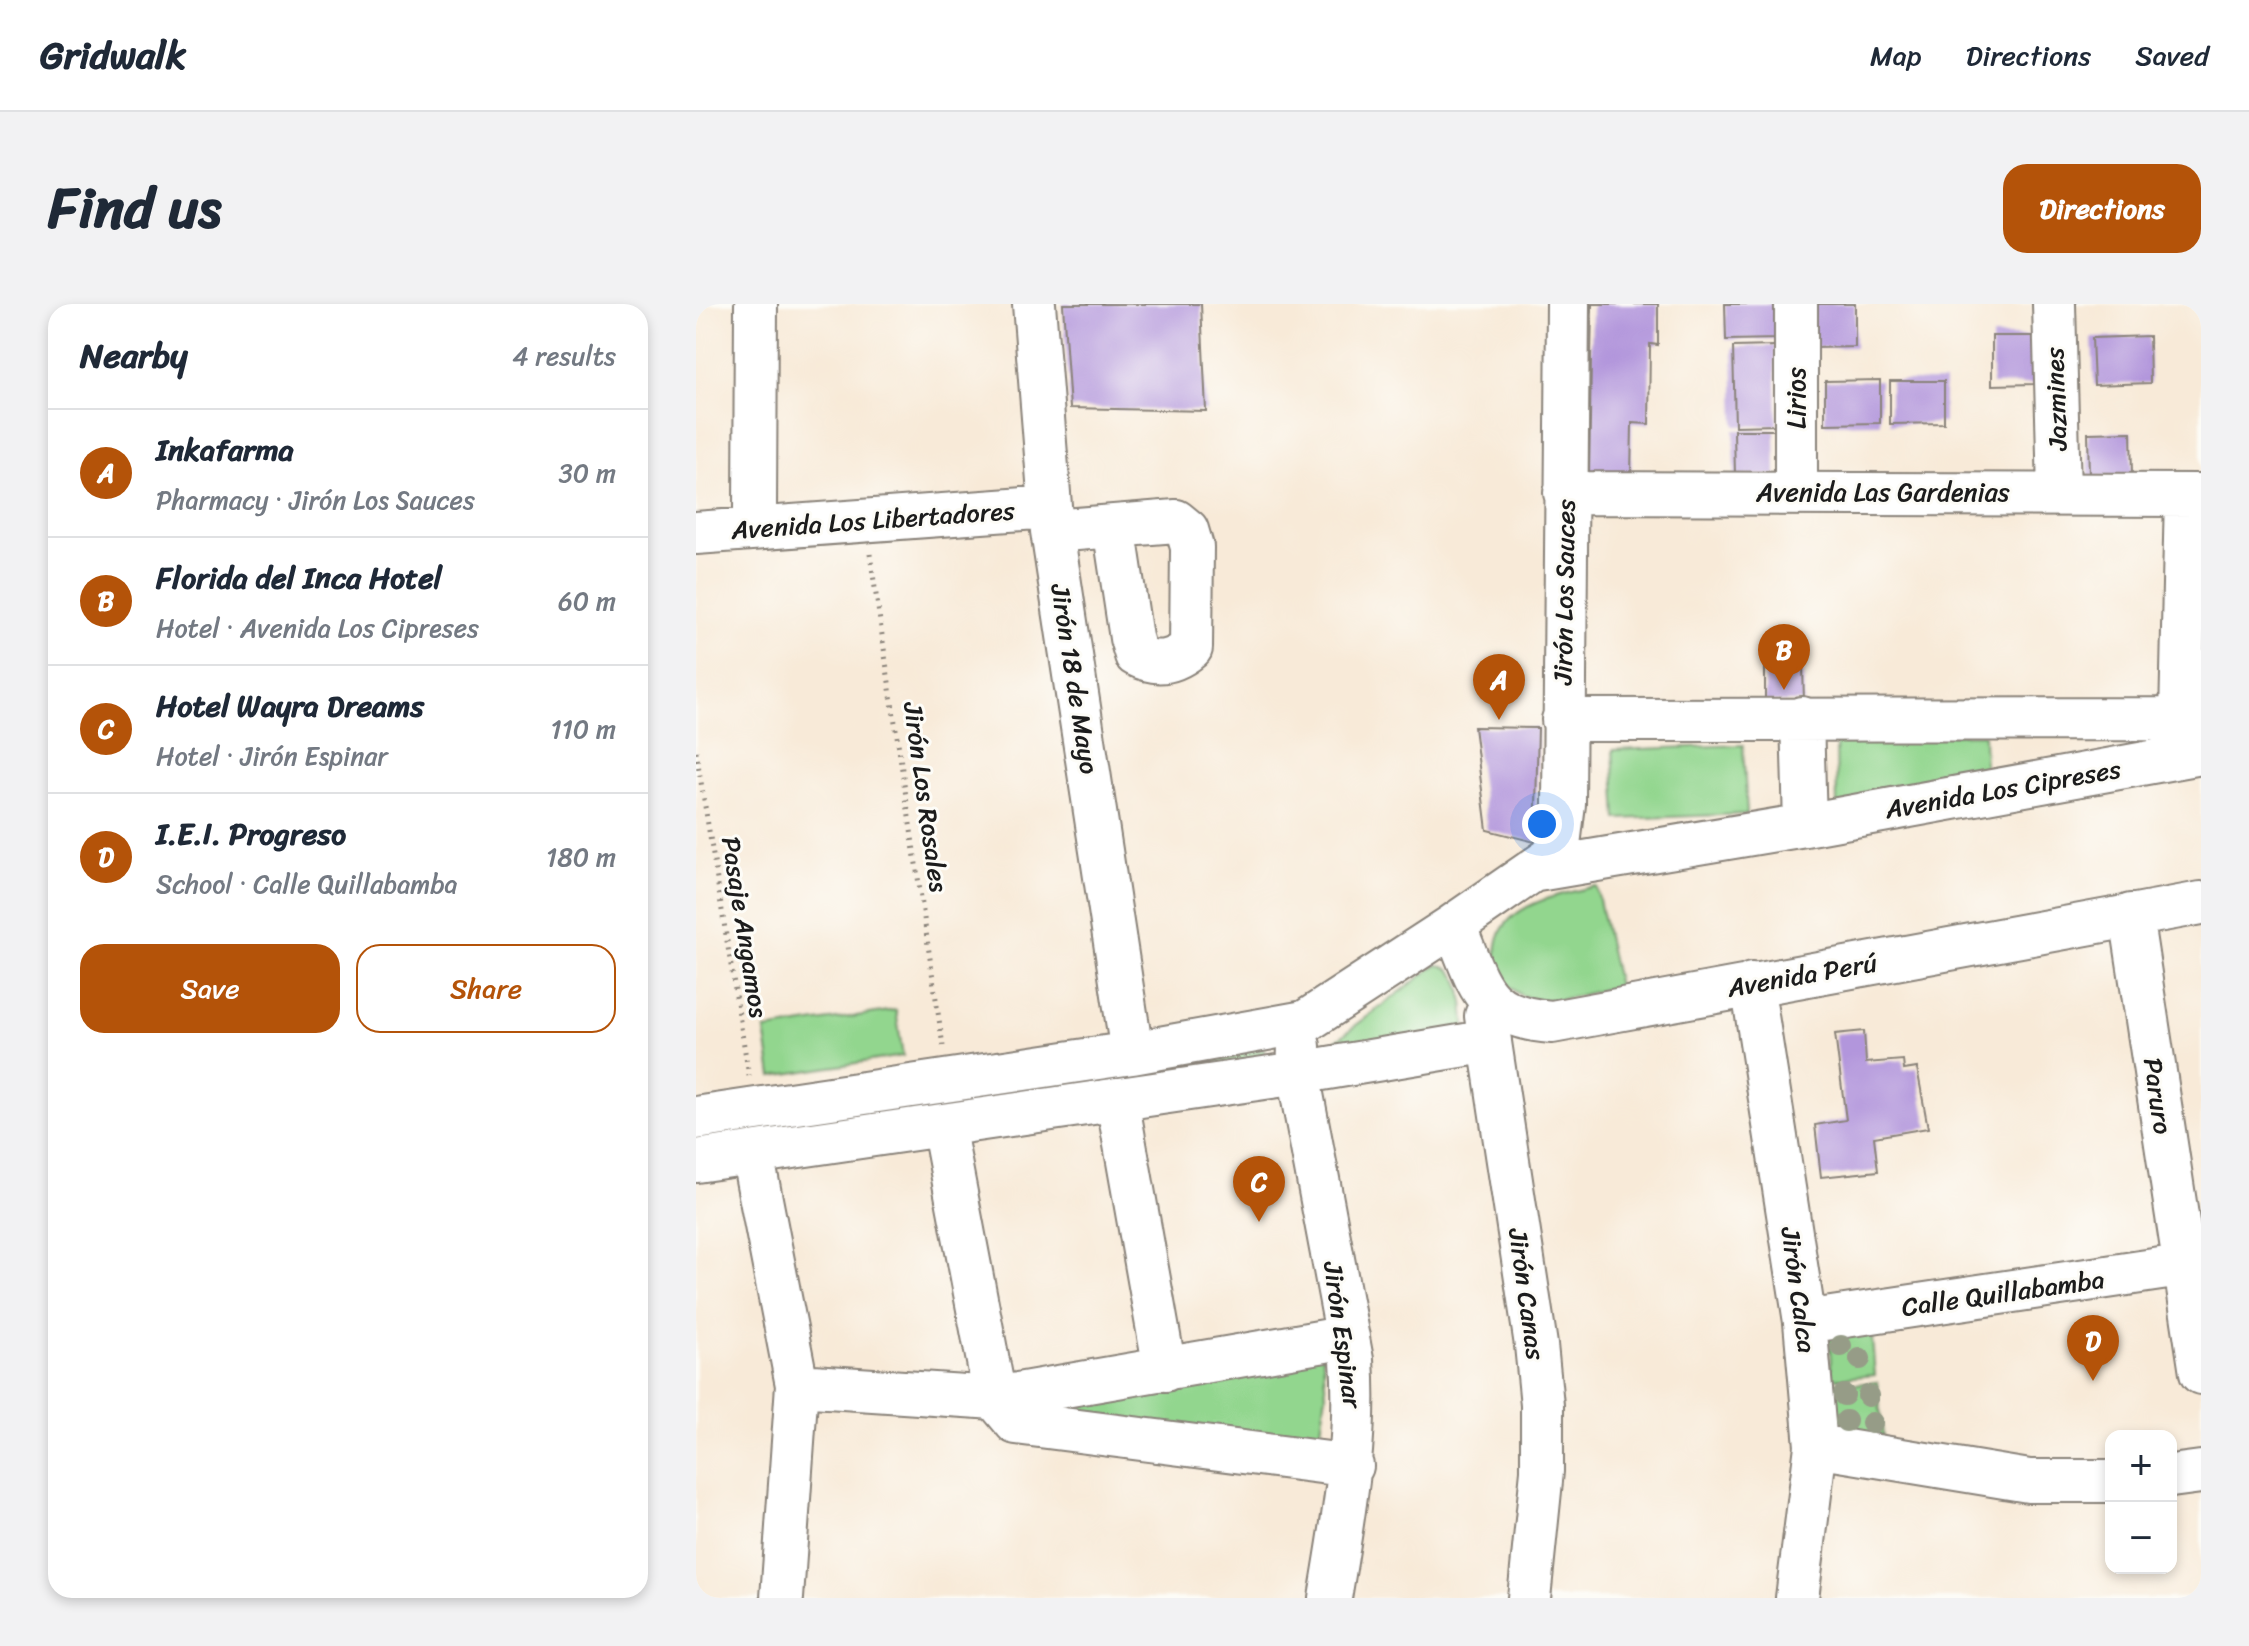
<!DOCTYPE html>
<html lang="en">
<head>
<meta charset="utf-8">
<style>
  body { margin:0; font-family:Sriracha,sans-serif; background:#f2f2f3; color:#1f2937 }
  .controls { position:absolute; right:24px; bottom:24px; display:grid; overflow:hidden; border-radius:16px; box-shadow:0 4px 12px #0003 }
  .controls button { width:72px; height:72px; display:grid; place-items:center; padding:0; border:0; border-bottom:2px solid #e0e1e3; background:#fff; color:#1f2937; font:40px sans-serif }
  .you { position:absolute; left:846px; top:520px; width:28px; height:28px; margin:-20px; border:6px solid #fff; border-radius:50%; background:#1a73e8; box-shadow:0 0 0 12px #1a73e833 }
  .badge { display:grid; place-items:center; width:52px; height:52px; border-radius:50%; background:#b45309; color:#fff; font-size:26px; font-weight:700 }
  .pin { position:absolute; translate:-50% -66px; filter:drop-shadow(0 2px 4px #0008) }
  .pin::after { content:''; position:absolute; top:42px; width:28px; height:24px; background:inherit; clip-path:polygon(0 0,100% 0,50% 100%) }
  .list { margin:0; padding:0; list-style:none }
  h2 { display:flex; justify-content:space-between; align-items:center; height:104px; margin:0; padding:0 32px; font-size:34px }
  h2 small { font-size:26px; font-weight:400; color:#747a83 }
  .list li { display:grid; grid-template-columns:52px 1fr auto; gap:24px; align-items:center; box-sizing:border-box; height:128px; padding:0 32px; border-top:2px solid #e0e1e3 }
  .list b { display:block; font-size:30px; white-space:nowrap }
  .list p { margin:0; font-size:26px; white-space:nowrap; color:#747a83 }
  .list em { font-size:26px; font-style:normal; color:#747a83 }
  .actions { display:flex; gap:16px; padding:24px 32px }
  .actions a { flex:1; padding:18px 0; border:2px solid #b45309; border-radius:24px; text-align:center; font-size:28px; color:#b45309 }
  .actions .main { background:#b45309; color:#fff }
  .map { position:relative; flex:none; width:1505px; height:1294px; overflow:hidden; border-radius:24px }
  header { display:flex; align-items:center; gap:48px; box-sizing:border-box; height:112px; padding:0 40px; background:#fff; border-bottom:2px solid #e0e1e3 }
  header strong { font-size:38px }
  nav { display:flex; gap:44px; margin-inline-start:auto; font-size:28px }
  .intro { display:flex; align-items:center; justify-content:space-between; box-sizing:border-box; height:192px; padding:0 48px }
  h1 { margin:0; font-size:56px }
  .button { padding:20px 36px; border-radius:24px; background:#b45309; color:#fff; font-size:28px; font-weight:700 }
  main { display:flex; gap:48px; padding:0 48px }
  aside { flex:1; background:#fff; border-radius:24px; box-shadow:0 4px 12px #0003 }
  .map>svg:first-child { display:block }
  .green { fill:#92d68e; stroke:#577955; stroke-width:2 }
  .building { fill:#b296dc }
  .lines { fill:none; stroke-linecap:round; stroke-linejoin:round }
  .minor-casing { stroke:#8a837a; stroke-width:46 }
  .path { stroke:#8a837a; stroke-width:5; stroke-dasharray:2 6; stroke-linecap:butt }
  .minor { stroke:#fff; stroke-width:42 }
  .tree { fill:#969c87 }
  .labels { text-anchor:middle; stroke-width:6; stroke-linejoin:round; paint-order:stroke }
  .street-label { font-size:26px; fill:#1c1c1c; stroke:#fdfcf7 }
</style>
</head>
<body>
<header>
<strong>Gridwalk</strong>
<nav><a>Map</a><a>Directions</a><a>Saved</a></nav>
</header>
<div class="intro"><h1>Find us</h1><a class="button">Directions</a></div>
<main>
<aside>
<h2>Nearby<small>4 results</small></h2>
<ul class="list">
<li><span class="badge">A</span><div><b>Inkafarma</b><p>Pharmacy · Jirón Los Sauces</p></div><em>30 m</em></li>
<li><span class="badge">B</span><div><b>Florida del Inca Hotel</b><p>Hotel · Avenida Los Cipreses</p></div><em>60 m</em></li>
<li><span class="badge">C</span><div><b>Hotel Wayra Dreams</b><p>Hotel · Jirón Espinar</p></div><em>110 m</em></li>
<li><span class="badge">D</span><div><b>I.E.I. Progreso</b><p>School · Calle Quillabamba</p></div><em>180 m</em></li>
</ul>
<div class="actions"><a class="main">Save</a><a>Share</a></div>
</aside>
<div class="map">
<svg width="1505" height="1294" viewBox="0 0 1505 1294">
  <rect width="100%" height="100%" fill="#fdfcf7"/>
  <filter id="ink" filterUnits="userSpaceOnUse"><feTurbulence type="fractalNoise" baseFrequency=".0125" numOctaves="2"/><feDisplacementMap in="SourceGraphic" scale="16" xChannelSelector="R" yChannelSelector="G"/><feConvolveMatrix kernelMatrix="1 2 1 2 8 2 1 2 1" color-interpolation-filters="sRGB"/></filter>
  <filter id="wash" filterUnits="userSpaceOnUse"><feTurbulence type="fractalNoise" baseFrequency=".006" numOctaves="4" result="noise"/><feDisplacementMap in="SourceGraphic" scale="32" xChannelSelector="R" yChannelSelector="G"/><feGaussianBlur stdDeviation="1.8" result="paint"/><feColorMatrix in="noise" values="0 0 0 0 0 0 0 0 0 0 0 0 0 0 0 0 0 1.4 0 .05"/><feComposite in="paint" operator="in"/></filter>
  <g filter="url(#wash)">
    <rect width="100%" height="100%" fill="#f8ead8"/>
    <path class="green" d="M1288,430L1289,477L1141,505L1140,431Z
      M1047,441L1051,510L921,515L917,446Z
      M900,582L922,682C895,687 857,703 830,693C816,688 805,676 802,662C789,602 859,592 900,582Z
      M740,661C770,661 767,707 770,730L639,747V737Z
      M200,706L207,752L76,772L69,726Z
      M568,745L570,764L435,782L432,766Z
      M1174,1010L1179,1071L1136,1075L1132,1017Z
      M626,1045L630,1090L622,1149L321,1113Z
      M1181,1078L1187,1132L1140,1130L1136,1082Z"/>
    <g id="blocks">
      <path class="building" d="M367,0H505L510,107L374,104Z
        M896,0H962V41L954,40L953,120L936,119L935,173H893Z
        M1029,0H1084V35L1030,36Z
        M1117,0H1159V43L1117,44Z
        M1296,32H1339V80L1296,81Z
        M1453,32L1454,79L1398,81L1396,34Z
        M1079,42L1081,121L1039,122L1037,43Z
        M1184,76V119L1129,120V77Z
        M1194,77H1248V119L1194,120Z
        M1038,126H1079L1080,171L1039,172Z
        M1435,128L1436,171L1393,173L1392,129Z
        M1107,362L1108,398H1069V363Z
        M778,423L842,424L839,538L791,526Z
        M1168,727L1170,759L1207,756L1208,766L1221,764L1232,824L1178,833L1182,867L1125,873L1119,821L1150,816L1139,730Z"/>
    </g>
  </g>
  <g filter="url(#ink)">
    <use href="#blocks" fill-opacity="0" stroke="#8a837a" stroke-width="2"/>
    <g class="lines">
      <g class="minor-casing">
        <path id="minor" d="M338,0L356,227L436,749
          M1100,0V188
          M1358,0L1363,189
          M869,189L1505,191
          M59,207L60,0
          M356,227L480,217L491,226L496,243L495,344C477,359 461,362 440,351L435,334L418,222
          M0,229L354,203
          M1106,414L1109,521
          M1485,414L1490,191
          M867,416L1505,415
          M841,566L1109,521L1505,449
          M1435,611L1505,1069
          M758,621C783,680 784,713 856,718L1505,599
          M1056,680L1109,1018L1120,1142L1101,1294
          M790,712L840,1041L846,1101V1167L833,1294
          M603,742L602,769L656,1056C662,1137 647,1214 634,1294
          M421,795L469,1066
          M0,814L436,749L609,718L758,621L855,554L863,541L868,500L872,0
          M247,821L299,1094L320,1119L656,1162
          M56,849L101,1081L86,1294
          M0,857L602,769L794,737
          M1109,1018L1505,959
          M101,1081L299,1094L652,1033
          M1120,1142L1333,1177H1415
          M1475,1172L1505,1168"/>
      </g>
      <path class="path" d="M174,250L247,742
        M0,447L53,772"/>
      <use href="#minor" class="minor"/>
    </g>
    <g class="tree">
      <circle cx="1145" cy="1042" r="11"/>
      <circle cx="1164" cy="1055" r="11"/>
      <circle cx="1148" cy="1091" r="11"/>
      <circle cx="1172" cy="1092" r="11"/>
      <circle cx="1150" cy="1117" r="11"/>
      <circle cx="1176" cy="1119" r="11"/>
    </g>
  </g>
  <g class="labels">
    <g class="street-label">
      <text transform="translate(1100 94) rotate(-90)" y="9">Lirios</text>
      <text transform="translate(1360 95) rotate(-92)" y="9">Jazmines</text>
      <text x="1187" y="197">Avenida Las Gardenias</text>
      <text transform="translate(177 216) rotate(-4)" y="9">Avenida Los Libertadores</text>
      <text transform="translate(868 288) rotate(-89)" y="9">Jirón Los Sauces</text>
      <text transform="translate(379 375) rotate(81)" y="9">Jirón 18 de Mayo</text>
      <text transform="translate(1307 485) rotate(-10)" y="9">Avenida Los Cipreses</text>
      <text transform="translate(230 493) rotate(82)" y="9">Jirón Los Rosales</text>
      <text transform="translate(49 623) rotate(81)" y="9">Pasaje Angamos</text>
      <text transform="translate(1106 671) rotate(-10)" y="9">Avenida Perú</text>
      <text transform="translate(1462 792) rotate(82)" y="9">Paruro</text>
      <text transform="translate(1103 986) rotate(82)" y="9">Jirón Calca</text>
      <text transform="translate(1307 989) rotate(-8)" y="9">Calle Quillabamba</text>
      <text transform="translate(831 990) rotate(82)" y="9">Jirón Canas</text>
      <text transform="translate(647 1031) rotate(82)" y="9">Jirón Espinar</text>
    </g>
  </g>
</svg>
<div class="controls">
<button>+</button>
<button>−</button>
</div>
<div class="you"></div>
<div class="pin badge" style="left:803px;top:416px">A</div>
<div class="pin badge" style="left:1088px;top:386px">B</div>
<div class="pin badge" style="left:563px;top:918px">C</div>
<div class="pin badge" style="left:1397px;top:1077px">D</div>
</div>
</main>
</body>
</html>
